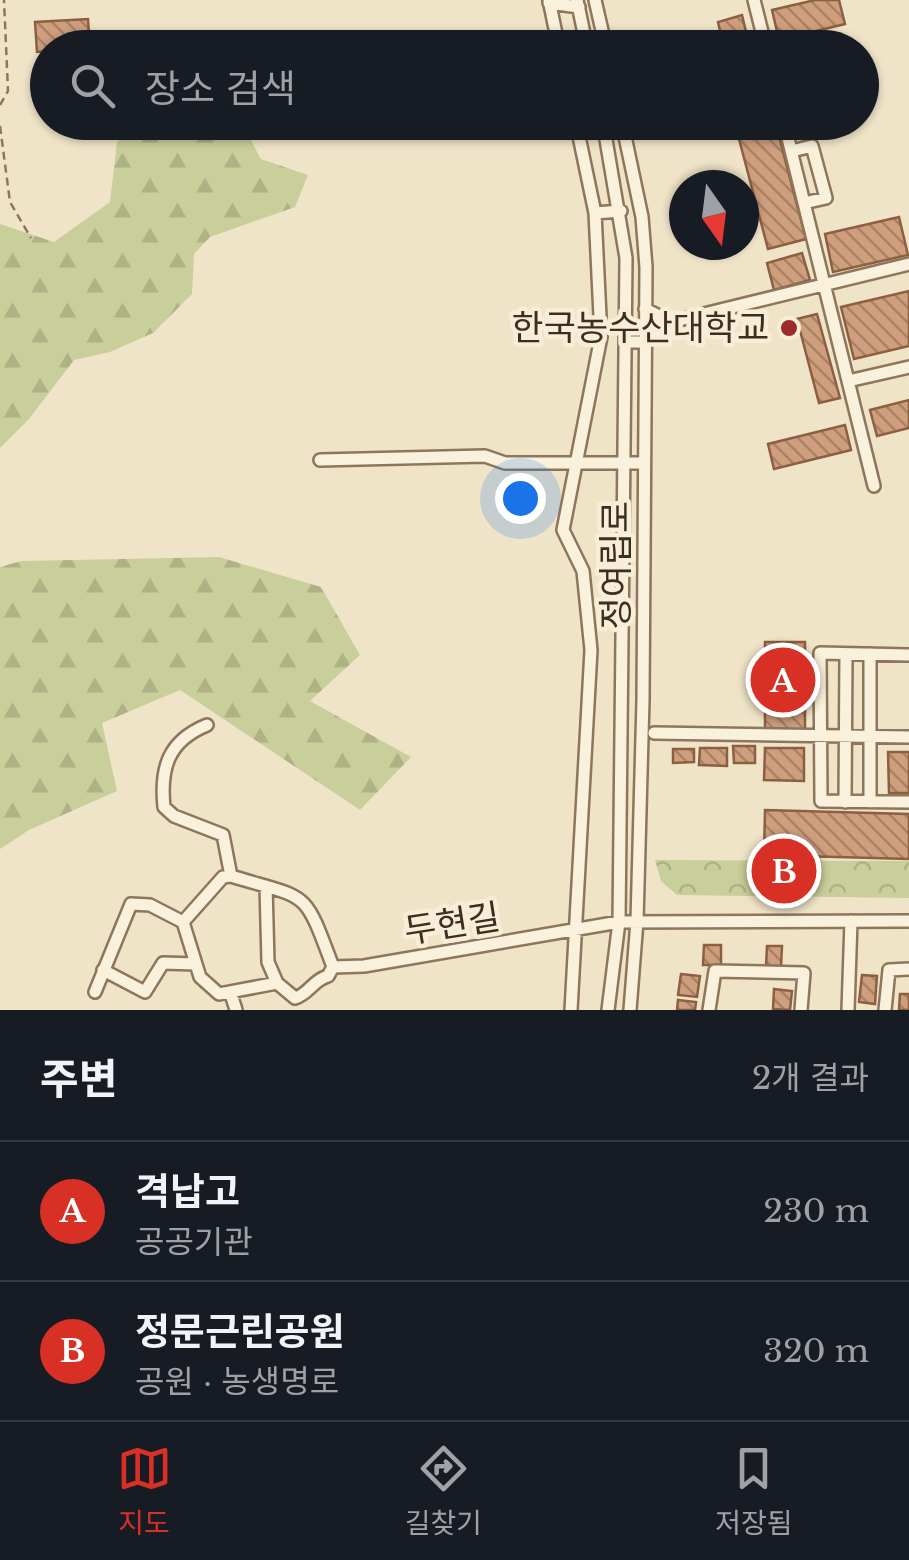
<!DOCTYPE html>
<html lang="ko">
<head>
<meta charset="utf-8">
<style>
  body { margin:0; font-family:"Libre Baskerville","Noto Sans KR",serif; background:#242831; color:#f1f3f6 }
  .compass { position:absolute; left:669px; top:170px; width:90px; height:90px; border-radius:50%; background:#171b24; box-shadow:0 2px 8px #0004; rotate:166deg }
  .you { position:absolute; left:520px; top:498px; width:35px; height:35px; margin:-25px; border:8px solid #fff; border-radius:50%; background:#1a73e8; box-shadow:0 0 0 15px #1a73e833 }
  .badge { display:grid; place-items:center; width:65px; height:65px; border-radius:50%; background:#d93025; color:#fff; font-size:32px; font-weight:700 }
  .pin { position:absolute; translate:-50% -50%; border:5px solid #fff; box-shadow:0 2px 10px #0006 }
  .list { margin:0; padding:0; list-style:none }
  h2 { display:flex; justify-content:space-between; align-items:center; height:130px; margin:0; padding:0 40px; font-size:42px }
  h2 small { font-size:32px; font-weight:400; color:#9ea1a6 }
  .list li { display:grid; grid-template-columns:65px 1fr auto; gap:30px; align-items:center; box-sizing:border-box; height:140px; padding:0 40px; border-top:2px solid #363941 }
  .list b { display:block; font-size:38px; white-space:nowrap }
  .list p { margin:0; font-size:32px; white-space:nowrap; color:#9ea1a6 }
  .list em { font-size:32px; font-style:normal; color:#9ea1a6 }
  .icon { flex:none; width:55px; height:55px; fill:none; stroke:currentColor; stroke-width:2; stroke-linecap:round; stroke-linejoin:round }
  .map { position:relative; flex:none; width:909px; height:1010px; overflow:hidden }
  .search { position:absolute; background:#171b24; box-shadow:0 2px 8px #0004; left:30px; right:30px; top:30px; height:110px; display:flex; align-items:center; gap:25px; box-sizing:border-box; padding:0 35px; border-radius:55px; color:#9ea1a6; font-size:38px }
  .sheet { height:410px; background:#171b24 }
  nav { display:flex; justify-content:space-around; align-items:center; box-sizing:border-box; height:140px; border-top:2px solid #363941; background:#171b24; font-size:28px; color:#9ea1a6 }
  nav a { display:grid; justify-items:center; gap:5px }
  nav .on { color:#d93025 }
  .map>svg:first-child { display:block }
  .forest { fill:url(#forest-firs) }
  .park { fill:url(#park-crowns) }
  .building { fill:url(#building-back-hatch); stroke:#8d5f41; stroke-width:2.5 }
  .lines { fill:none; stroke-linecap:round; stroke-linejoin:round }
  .minor-casing { stroke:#8d765c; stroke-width:16 }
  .path { stroke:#8d765c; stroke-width:2.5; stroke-dasharray:8 5; stroke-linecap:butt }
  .minor { stroke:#faf1dc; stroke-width:11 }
  .poi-dot { fill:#9e2a2b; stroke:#f7eed8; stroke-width:4 }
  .labels { text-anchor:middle; stroke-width:9; stroke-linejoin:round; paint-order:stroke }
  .poi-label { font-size:35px; fill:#3d2e20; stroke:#f7eed8; text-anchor:end }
  .street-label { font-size:35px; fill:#3d2e20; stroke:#f7eed8 }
</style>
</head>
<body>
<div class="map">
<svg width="909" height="1010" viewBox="0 0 909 1010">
  <defs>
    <pattern id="forest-firs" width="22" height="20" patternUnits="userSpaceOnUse" patternTransform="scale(2.5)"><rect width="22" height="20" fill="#c9cf9b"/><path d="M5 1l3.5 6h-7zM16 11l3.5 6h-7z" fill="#aeb285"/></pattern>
    <pattern id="park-crowns" width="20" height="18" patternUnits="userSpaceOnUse" patternTransform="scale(2.5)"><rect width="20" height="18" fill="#c9cf9b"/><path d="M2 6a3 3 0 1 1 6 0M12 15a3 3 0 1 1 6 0" fill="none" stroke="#aeb285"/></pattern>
    <pattern id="building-back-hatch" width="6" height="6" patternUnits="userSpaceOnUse" patternTransform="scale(2.5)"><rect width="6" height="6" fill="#cf9f7d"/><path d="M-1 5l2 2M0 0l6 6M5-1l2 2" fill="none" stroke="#a98266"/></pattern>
  </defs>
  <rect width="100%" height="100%" fill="#f0e4c8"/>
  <path class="forest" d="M149,123H207L247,133L261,159L308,175L295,207L210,237L194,254L192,294L153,333L110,352L74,360L29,419L0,448V224L54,242L110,202L117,142Z
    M219,557L321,587L360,655L310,701L411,757L360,810L180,690L102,723L117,791L29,830L0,849V567L21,561Z"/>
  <path class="park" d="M655,860L909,861V898L677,895L661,881Z"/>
  <path class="building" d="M815,0H839L845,24L779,40L772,10Z
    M742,15L750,48H724L718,22Z
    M88,19L90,48H48V51L37,52L35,22Z
    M777,129L806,239L768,249L739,139Z
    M899,217L908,255L833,272L825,234Z
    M802,253L810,280L774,290L767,263Z
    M909,291V346L854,359L841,307Z
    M817,314L840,398L819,403L797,319Z
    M909,400V428L877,436L870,410Z
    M845,425L851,450L774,469L768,444Z
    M765,642H805V730H765Z
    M733,746H755V763H734Z
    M700,748H727V766L699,765Z
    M765,748H804V781L764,780Z
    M673,749H694V762L673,763Z
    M888,752H909V793H889Z
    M765,810L909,814V859L764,855Z
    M704,945H721V965H703Z
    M767,946H782L781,967H766Z
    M681,974L700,976L697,997L678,995Z
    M862,975L877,976L875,1004L859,1002Z
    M774,989L792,991L790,1010L773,1009Z
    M900,994H909V1010H899Z
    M678,1000L696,1002L695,1010H677Z"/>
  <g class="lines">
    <g class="minor-casing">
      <path id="minor" d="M549,0L559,48
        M577,0L587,48
        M595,0L606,48
        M754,0L766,48
        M549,3L579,7
        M576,122L595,213
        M603,122L626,258L619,922L608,1010
        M622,122L642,217L646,267L643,700L637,921L630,1010
        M784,122L874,486
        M792,151L812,146L826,198L804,203
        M645,309L671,322
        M625,342H645L671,322L909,264
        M848,381L909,367
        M320,460L485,456L505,463H644
        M870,654V802
        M909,655L820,653L821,801L909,802
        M207,725C168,741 160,768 164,807L174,816L223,835L231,876
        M654,733L909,737
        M845,802L846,654
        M266,886L268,962L277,983
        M183,922L200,977L219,994L277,983L295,998C309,994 313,980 328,976L333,967
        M103,970L145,992L163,963L196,964
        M95,992L131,904L150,905L183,922L223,877L231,876C310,900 303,887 333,967L364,966L619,922L909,921
        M231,994L236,1010
        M571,1010L591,650L583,571L563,530L601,337L595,213L621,211
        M709,1010L715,971L804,973L801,1010
        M848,1010L851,921
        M885,1010L889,970L909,969"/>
    </g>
    <path class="path" d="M0,105L8,91L4,0
      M0,126L10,202L31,238"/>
    <use href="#minor" class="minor"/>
  </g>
  <circle class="poi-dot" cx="789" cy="328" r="10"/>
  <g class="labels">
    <g class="poi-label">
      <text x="769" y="340">한국농수산대학교</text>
    </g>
    <g class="street-label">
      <text transform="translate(616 565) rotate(-90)" y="12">정여립로</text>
      <text transform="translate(452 924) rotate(-9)" y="12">두현길</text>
    </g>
  </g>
</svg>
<svg class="compass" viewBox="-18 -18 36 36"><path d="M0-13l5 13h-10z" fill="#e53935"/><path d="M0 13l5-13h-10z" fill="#9ea1a6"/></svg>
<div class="you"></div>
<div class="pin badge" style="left:783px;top:680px">A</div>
<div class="pin badge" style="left:784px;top:871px">B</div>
<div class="search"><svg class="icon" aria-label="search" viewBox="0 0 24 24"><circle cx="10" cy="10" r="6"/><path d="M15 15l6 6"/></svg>장소 검색</div>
</div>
<section class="sheet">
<h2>주변<small>2개 결과</small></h2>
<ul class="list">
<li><span class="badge">A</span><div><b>격납고</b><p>공공기관</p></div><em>230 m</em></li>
<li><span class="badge">B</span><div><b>정문근린공원</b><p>공원 · 농생명로</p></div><em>320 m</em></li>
</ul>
</section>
<nav>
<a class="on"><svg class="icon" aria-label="map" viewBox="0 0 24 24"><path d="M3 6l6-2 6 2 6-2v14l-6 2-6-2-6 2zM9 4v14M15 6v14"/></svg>지도</a>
<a><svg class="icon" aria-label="directions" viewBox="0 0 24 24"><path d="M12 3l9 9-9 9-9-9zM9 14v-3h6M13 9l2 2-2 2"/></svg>길찾기</a>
<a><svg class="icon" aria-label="saved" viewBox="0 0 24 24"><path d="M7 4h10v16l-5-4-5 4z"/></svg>저장됨</a>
</nav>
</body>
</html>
